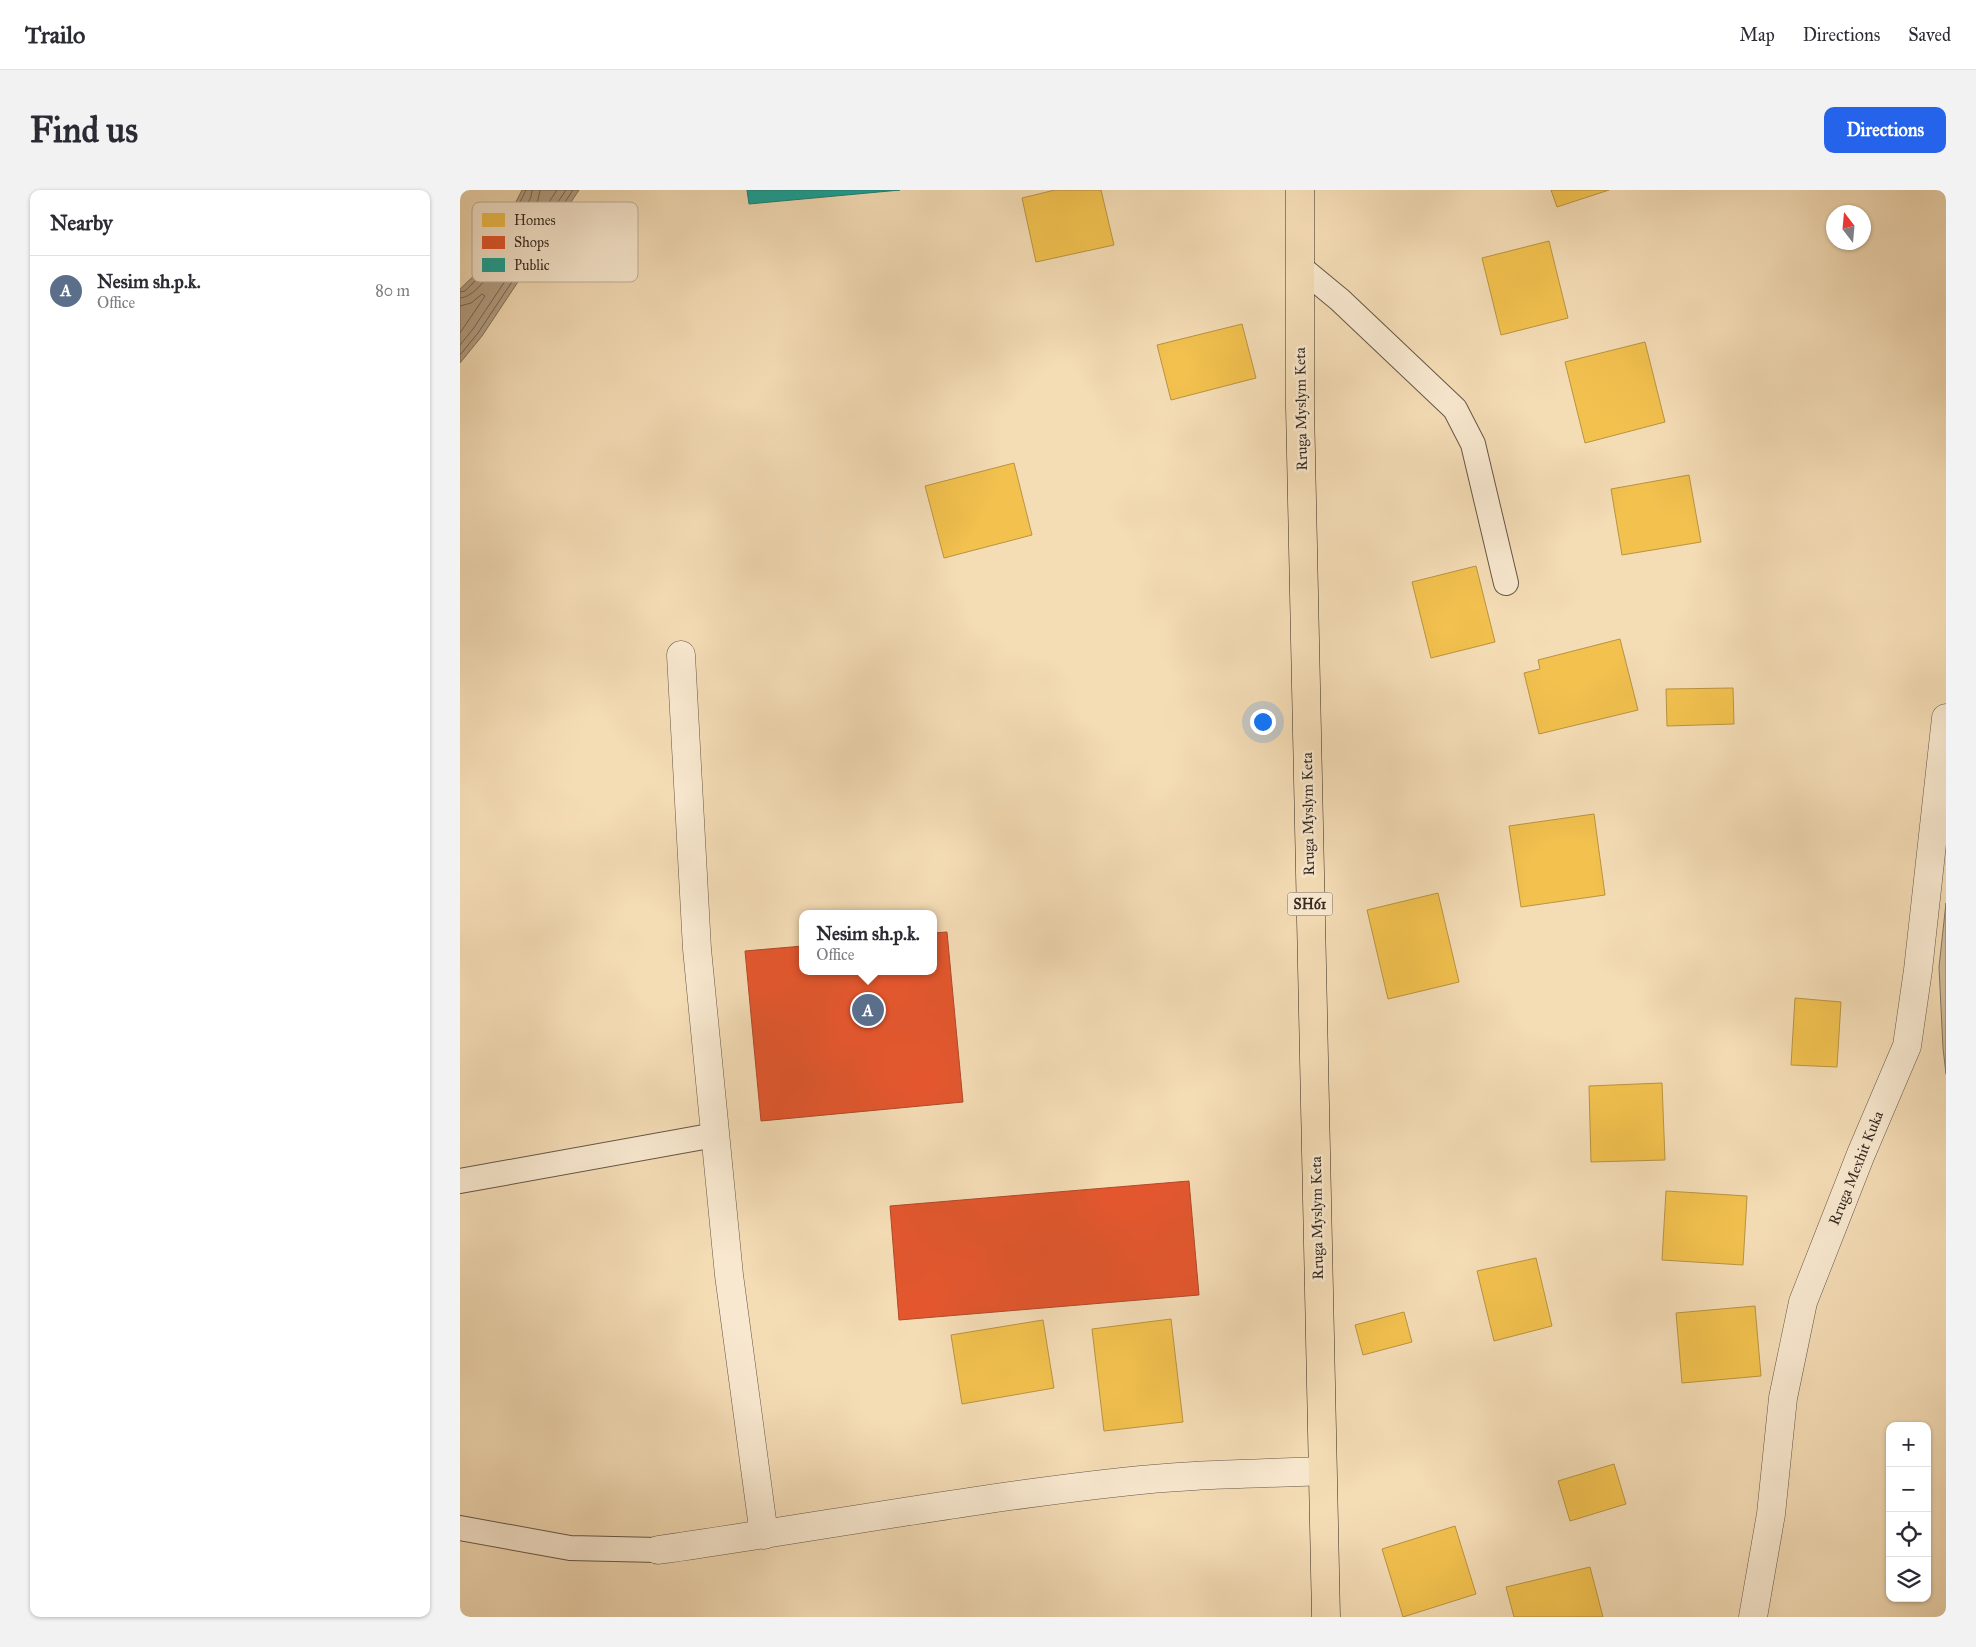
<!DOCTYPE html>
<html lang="en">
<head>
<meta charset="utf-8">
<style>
  body { margin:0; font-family:"IM FELL Great Primer",serif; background:#f2f2f3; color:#2b2b33 }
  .controls { position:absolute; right:15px; bottom:15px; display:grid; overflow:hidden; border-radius:10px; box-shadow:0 1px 4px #0004 }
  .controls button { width:45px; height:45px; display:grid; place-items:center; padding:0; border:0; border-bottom:1px solid #e1e1e2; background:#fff; color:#2b2b33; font:25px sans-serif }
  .compass { position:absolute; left:1366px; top:15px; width:45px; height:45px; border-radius:50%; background:#fff; box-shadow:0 1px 4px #0004; rotate:344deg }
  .you { position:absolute; left:802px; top:531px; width:18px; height:18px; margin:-12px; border:4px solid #fff; border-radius:50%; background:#1a73e8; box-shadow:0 0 0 8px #1a73e833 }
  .badge { display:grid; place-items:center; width:32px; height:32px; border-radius:50%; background:#2563eb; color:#fff; font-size:16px; font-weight:700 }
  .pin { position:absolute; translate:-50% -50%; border:2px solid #fff; box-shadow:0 1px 5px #0006 }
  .popup { position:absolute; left:339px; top:720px; width:138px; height:65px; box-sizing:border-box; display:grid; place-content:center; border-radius:10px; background:#fff; filter:drop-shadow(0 1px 4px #0005); font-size:16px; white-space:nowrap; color:#7c7c81 }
  .popup b { font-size:19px; color:#2b2b33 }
  .popup::after { content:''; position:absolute; left:50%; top:100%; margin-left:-10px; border:10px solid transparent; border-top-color:#fff }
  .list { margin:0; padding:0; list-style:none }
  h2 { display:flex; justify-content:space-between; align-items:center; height:65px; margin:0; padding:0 20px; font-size:21px }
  h2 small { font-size:16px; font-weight:400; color:#7c7c81 }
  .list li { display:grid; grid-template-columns:32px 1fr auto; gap:15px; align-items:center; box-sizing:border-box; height:70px; padding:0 20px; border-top:1px solid #e1e1e2 }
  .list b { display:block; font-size:19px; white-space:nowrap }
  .list p { margin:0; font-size:16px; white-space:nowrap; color:#7c7c81 }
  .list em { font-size:16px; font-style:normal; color:#7c7c81 }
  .icon { flex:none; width:28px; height:28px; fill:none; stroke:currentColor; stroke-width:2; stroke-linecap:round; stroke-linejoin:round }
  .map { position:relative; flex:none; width:1486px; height:1427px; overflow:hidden; border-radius:10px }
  header { display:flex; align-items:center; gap:30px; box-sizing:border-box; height:70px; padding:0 25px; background:#fff; border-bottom:1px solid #e1e1e2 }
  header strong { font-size:24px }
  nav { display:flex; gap:28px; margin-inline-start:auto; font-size:18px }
  .intro { display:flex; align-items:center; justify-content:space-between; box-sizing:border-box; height:120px; padding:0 30px }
  h1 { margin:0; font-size:35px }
  .button { padding:12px 22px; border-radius:10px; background:#2563eb; color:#fff; font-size:18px; font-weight:700 }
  main { display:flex; gap:30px; padding:0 30px }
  aside { flex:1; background:#fff; border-radius:10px; box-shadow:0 1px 4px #0004 }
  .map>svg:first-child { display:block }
  .green { fill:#d4be9c; stroke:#84745e }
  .water { fill:#b39f83; stroke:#81705c }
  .homes { fill:#f2c14e; stroke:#b99340 }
  .shops { fill:#e4572e; stroke:#b0492a }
  .public { fill:#17a398; stroke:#207e74 }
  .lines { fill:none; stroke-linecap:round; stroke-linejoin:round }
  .shore { stroke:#746452; stroke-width:1 }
  .lane-casing { stroke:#655646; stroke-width:26 }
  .street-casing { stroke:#655646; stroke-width:29 }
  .primary-casing { stroke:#352921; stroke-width:29 }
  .lane { stroke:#f8e8cf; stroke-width:24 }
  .street { stroke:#f8e8cf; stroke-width:28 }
  .primary { stroke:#f4dcb5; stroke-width:28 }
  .labels { text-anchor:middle; stroke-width:5; stroke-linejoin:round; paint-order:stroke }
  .shield { fill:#f8e8cf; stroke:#706255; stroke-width:1 }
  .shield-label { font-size:14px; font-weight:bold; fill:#352921 }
  .street-label { font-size:15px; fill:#352921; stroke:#f8e8cf }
  .key { fill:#f8e8cf; stroke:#beaf9b; stroke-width:1 }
  .key-label { font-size:14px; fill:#352921 }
</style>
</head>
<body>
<header>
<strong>Trailo</strong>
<nav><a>Map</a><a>Directions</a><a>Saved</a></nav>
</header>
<div class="intro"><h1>Find us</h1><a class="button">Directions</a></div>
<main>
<aside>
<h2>Nearby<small></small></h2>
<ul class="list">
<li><span class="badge" style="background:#5c6f8a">A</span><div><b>Nesim sh.p.k.</b><p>Office</p></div><em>80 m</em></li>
</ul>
</aside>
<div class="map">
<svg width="1486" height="1427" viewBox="0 0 1486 1427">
  <rect width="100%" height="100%" fill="#f4dcb5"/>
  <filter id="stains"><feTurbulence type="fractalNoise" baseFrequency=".004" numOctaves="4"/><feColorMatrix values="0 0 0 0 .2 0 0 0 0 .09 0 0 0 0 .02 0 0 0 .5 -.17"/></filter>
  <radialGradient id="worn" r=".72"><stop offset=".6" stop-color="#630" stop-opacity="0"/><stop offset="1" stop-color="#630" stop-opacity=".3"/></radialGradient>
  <path class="green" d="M1486,713V884L1483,858L1479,777Z"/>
  <path class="water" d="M62,0H119L22,146L0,173V99L22,78Z"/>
  <path class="homes" d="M595,0H641L654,55L576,72L562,8Z
    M1091,0H1149L1097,17Z
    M1089,51L1108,128L1041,145L1022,68Z
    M782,134L796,188L711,210L697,155Z
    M1185,152L1205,232L1125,253L1105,172Z
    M554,273L572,345L484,368L465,296Z
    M1229,285L1241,352L1162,365L1151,299Z
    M1016,376L1035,452L971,468L952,392Z
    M1160,449L1178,520L1079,544L1064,483L1080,479L1078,470Z
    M1273,498L1274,534L1207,536L1206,499Z
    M1134,624L1145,705L1061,717L1049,636Z
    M978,703L999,792L928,809L907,720Z
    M1335,808L1381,812L1377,877L1331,875Z
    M1202,893L1205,970L1131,972L1129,896Z
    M1206,1001L1287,1006L1283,1075L1202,1070Z
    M1076,1068L1092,1136L1034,1151L1017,1081Z
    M1295,1116L1301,1186L1222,1193L1216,1123Z
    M944,1122L952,1152L903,1165L895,1135Z
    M711,1129L723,1232L644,1241L632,1139Z
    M583,1130L594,1198L502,1214L491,1145Z
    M1154,1274L1166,1314L1110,1331L1098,1291Z
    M995,1336L1016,1404L943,1427L922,1359Z
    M1130,1377L1143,1427H1054L1046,1397Z"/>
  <path class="shops" d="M487,742L503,912L301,931L285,761L343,756V781H473V743Z
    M729,991L739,1105L439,1130L430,1016Z"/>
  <path class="public" d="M287,0H440L289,14Z"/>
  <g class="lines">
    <path class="shore" d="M80,0L78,10L57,50L59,54L62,53L97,0
      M0,102L5,101L26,80L66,0
      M0,108C27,107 59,30 71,7L72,0
      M0,116L11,113L22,104L25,106L0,143
      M0,155L13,139L106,0
      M0,165L18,143L113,0"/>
    <g class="lane-casing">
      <path id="lane" d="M840,77L880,110L995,219L1013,254L1046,393
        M0,991L255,945
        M0,1338L110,1358L198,1360"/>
    </g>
    <g class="street-casing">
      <path id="street" d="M221,465L237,759L269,1085L304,1345
        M198,1360C353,1338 506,1309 662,1292C728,1284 795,1284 862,1281
        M1293,1427L1311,1324L1323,1208L1343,1112L1401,964L1447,856L1458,780L1486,528"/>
    </g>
    <g class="primary-casing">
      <path id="primary" d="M840,0V217L866,1427"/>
    </g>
    <use href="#lane" class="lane"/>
    <use href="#street" class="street"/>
    <use href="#primary" class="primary"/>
  </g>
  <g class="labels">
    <rect class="shield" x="827.5" y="702.5" width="45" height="23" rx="4"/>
    <g class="shield-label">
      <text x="850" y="719">SH61</text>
    </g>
    <g class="street-label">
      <text transform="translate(841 219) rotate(-91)" y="5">Rruga Myslym Keta</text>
      <text transform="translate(848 624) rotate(-91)" y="5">Rruga Myslym Keta</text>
      <text transform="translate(1396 978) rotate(-68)" y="5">Rruga Mexhit Kuka</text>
      <text transform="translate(857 1028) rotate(-91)" y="5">Rruga Myslym Keta</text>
    </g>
  </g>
  <rect x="12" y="12" width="166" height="80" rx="8" class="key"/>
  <rect x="22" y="23" width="23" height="14" fill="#f2c14e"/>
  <rect x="22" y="46" width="23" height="13" fill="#e4572e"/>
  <rect x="22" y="68" width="23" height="14" fill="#17a398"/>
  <g class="key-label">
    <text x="54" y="35">Homes</text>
    <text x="54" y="57">Shops</text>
    <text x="54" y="80">Public</text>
  </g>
  <rect width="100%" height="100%" filter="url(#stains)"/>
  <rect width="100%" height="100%" fill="url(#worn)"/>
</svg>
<div class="controls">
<button>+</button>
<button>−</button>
<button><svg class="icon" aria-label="locate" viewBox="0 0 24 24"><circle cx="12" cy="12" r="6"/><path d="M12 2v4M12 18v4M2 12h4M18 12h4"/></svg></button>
<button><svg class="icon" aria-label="layers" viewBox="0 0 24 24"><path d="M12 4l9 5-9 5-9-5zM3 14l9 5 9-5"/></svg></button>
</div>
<svg class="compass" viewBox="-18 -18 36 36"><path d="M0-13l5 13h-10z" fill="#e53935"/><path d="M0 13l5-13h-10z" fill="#7c7c81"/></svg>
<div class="you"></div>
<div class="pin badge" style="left:408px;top:820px;background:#5c6f8a">A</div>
<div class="popup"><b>Nesim sh.p.k.</b>Office</div>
</div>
</main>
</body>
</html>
